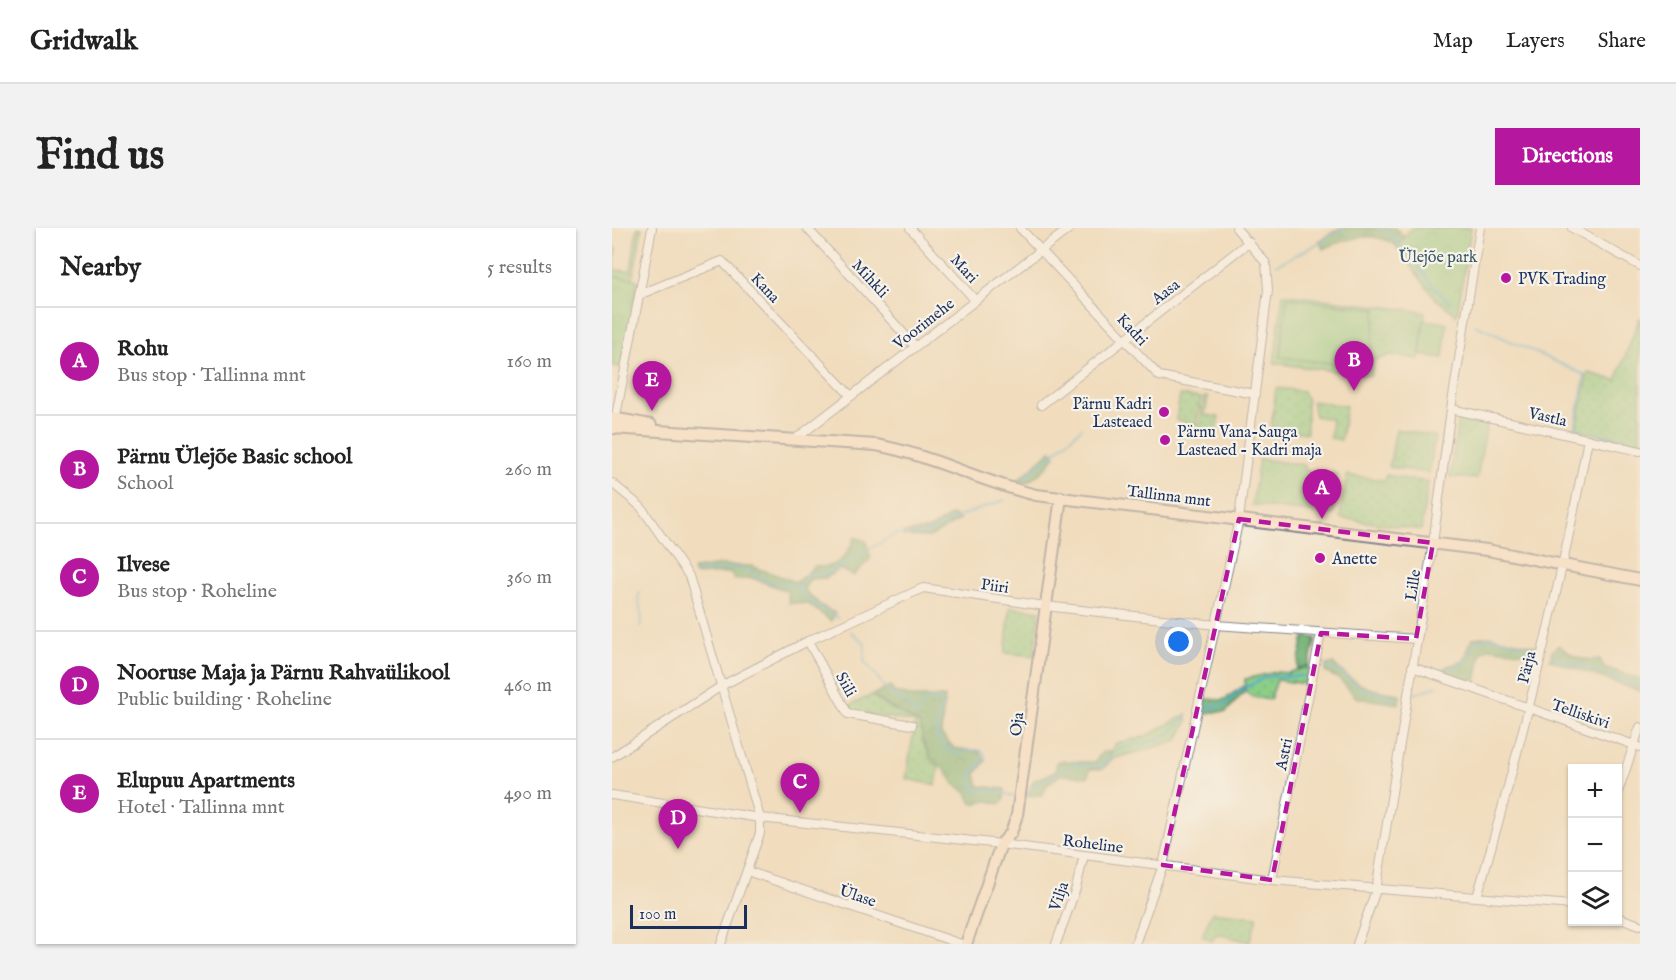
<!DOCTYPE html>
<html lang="en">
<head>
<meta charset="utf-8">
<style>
  body { margin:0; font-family:"IM FELL English",serif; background:#f2f2f2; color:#222 }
  .controls { position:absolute; right:18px; bottom:18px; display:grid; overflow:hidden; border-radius:0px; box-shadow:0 2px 4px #0004 }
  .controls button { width:54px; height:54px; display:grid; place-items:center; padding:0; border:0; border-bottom:2px solid #e0e0e0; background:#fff; color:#222; font:30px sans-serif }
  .scale { position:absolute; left:18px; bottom:15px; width:117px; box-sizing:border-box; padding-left:6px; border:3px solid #1b2f5e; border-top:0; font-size:16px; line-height:21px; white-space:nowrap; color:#1b2f5e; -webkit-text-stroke:4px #f7f3e8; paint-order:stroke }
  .you { position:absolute; left:567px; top:414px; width:21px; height:21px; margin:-15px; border:4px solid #fff; border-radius:50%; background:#1a73e8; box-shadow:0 0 0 9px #1a73e833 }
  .badge { display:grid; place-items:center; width:39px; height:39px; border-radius:50%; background:#b5179e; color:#fff; font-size:20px; font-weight:700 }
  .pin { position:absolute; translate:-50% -50px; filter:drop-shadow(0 2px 3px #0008) }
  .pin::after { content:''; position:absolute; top:32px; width:21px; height:18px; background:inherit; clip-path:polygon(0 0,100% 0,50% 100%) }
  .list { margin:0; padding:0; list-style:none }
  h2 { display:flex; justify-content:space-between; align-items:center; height:78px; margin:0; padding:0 24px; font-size:26px }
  h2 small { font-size:20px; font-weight:400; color:#767676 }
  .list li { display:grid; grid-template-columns:39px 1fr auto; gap:18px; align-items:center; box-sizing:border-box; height:108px; padding:0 24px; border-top:2px solid #e0e0e0 }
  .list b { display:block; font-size:22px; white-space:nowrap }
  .list p { margin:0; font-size:20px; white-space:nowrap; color:#767676 }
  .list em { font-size:20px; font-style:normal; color:#767676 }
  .icon { flex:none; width:33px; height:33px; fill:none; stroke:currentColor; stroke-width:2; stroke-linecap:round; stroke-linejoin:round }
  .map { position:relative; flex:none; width:1028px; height:716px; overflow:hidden; border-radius:0px }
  header { display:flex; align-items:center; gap:36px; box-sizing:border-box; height:84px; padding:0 30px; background:#fff; border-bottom:2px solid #e0e0e0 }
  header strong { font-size:28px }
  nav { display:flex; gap:33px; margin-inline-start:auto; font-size:21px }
  .intro { display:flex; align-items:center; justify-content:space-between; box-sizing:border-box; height:144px; padding:0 36px }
  h1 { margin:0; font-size:42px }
  .button { padding:15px 27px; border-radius:0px; background:#b5179e; color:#fff; font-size:21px; font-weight:700 }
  main { display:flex; gap:36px; padding:0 36px }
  aside { flex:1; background:#fff; border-radius:0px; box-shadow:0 2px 4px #0004 }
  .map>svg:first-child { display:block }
  .grass { fill:url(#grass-dots); stroke:#547e72; stroke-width:1.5 }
  .forest { fill:url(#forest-crowns); stroke:#467068; stroke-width:1.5 }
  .park { fill:url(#park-crowns); stroke:#547e72; stroke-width:1.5 }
  .pitch { fill:#8dce86; stroke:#547e72; stroke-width:1.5 }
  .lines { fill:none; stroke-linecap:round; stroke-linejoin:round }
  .stream { stroke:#51adcf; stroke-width:2 }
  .street-casing { stroke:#86868e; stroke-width:10 }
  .secondary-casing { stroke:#86868e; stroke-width:14 }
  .street { stroke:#fff; stroke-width:8 }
  .secondary { stroke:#fde4d0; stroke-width:10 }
  .marked { fill:none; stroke:#b5179e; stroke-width:4.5; stroke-dasharray:12 8; stroke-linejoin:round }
  .poi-dot { fill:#b5179e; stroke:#f7f3e8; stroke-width:2 }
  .labels { text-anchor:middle; stroke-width:4.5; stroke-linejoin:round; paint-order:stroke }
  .park-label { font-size:16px; fill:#385768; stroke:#f7f3e8 }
  .street-label { font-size:16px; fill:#1b2f5e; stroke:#f7f3e8 }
  .poi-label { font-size:16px; fill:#1b2f5e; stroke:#f7f3e8; text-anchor:start }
</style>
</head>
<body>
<header>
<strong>Gridwalk</strong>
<nav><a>Map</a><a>Layers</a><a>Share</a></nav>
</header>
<div class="intro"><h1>Find us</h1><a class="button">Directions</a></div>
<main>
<aside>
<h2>Nearby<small>5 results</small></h2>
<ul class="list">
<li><span class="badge">A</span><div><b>Rohu</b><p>Bus stop · Tallinna mnt</p></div><em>160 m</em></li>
<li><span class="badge">B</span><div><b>Pärnu Ülejõe Basic school</b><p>School</p></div><em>260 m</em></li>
<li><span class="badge">C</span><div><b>Ilvese</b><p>Bus stop · Roheline</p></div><em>360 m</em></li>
<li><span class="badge">D</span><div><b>Nooruse Maja ja Pärnu Rahvaülikool</b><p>Public building · Roheline</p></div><em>460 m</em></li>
<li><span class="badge">E</span><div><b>Elupuu Apartments</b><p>Hotel · Tallinna mnt</p></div><em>490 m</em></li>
</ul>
</aside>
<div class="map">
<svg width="1028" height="716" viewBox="0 0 1028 716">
  <defs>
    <pattern id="grass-dots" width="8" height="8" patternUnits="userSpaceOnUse" patternTransform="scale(1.5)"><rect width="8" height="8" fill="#8dce86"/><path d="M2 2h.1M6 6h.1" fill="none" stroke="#79b176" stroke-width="1.8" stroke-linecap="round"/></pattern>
    <pattern id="forest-crowns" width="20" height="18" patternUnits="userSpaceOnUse" patternTransform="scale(1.5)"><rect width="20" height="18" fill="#72b173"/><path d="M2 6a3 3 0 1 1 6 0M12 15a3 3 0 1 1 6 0" fill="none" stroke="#5d9062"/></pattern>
    <pattern id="park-crowns" width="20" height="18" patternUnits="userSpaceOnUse" patternTransform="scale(1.5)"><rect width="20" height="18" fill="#8dce86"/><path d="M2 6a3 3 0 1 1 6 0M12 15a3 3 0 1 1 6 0" fill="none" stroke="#79b176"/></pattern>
  </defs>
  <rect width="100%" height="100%" fill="#f7f3e8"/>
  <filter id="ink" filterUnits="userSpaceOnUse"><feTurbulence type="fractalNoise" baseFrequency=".0167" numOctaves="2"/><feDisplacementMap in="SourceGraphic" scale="12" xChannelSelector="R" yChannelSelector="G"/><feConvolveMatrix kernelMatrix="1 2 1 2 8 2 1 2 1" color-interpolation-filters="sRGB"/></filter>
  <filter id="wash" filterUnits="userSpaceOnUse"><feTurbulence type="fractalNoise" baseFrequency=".008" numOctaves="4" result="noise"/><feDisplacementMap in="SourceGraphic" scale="24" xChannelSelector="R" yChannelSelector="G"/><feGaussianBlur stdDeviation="1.35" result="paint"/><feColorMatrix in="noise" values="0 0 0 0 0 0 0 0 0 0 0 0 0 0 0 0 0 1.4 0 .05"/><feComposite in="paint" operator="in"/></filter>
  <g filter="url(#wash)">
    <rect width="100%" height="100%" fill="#f1ddbe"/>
    <path class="grass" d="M25,0H30L20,55L0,52V19L4,20L2,42L19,43Z
      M671,66L813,84L807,131L779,127L761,133L759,148L662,135Z
      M1028,89V216L964,202L976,145L1004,152Z
      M664,160L691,163L695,173V205L659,199Z
      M568,167L589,170L584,197L564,192Z
      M592,169H596L593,187L607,189L603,211L585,210Z
      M700,173L734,178L729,212L718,210L720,191L703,188Z
      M846,190L875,195L865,251L838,249Z
      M784,201L823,208L817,245L777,239Z
      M647,231L693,237V242L726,246L721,287L640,277Z
      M735,247L773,252L774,247L816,254L809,302L728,290Z
      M398,379L428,383L422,428L393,425Z
      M697,438L693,456L665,452L658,472L641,469L633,463V451L664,444L676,445Z
      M260,467L273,478L283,480L309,497C310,512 314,529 327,537L324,557L294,551L303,494L240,484L236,478Z
      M575,486V494L565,513L500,531L499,523L504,515L532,509Z
      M600,684L645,689L638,714L604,706L600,713L590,708Z"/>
    <path class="forest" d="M727,0H783L791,7L789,22C767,0 737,10 711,21L707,13Z
      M440,222L443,228L433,241L415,255L405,253Z
      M340,287L348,292L318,309L291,308V305L318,301Z
      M243,309L254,313L259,330L241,348L228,341L214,350L198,351L192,361L208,377L223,385L219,393L196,376L177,375L175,363L140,350L122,352L119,345L83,347L81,341L109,337L140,338L184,354L203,338C226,342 235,328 243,309Z
      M692,408L704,410L697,438L685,441Z
      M879,408L924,418L923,426L876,420L869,426L864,456L826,444L836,438L852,433L860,410Z
      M947,417C960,428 969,434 988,431L992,439L1028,451V463L938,432L940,423Z
      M721,435C744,458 757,462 788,466L787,476L745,470L727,451L713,444L714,437Z
      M278,458L282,464L302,469H333L329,506L342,520L367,524L374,532L364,546L367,558L393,561L392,572L387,576L376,573L360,576L355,565L342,556L333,542L320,533L310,511L309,497C293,486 275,480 260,467Z
      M632,458L633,463L614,484H600L590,488L593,471L611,472Z
      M499,523L500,531L491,541H478L476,549L448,547L435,557L431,567L414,568L422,552L443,544L445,533L483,534L490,524Z"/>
    <path class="park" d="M799,0H859L845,87L824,71L785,20Z
      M0,48L26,52L11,139L0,138Z"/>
    <path class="pitch" d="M675,70L764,81L757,140L668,129Z
      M812,92L835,95L831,130L808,127Z"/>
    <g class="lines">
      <path class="stream" d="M767,0C799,16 809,53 838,74
        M664,37L706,16L732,0
        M863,97L973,147L963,200L970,201
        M984,205L1013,211
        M1026,214H1028
        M412,251L470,200
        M84,344L129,340L154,353L184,358L193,370L226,390
        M185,359H189L194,346L210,347L236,335L276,310L286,306H314L343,290L393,272
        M28,399L30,391L26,369L28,365
        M239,404L253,415L252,434C263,443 267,454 277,464C287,474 294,471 302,485H307L312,474L319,472L330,474L331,478L327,485L324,507C329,513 334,523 341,525C353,529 363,515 373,526L371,533L360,545V558L364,563L379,562L401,568
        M939,428L1028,458
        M714,440L727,443L748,460L786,472
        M831,445L853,435C856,429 858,421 861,417C875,401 908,417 923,422
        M802,466L825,458
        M590,481L613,476L627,463L654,449L691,448
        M418,561L459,537L489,538C516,507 524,524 553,508C559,504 567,495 574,489"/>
    </g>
  </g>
  <g filter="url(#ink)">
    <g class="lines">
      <g class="street-casing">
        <path id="street" d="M195,0L303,118
          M298,0L363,72
          M408,0L547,148L643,166
          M960,0L1028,38
          M29,66L110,33L239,168
          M429,177L637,14
          M839,181L1028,223
          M3,193L40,0
          M182,212L458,0
          M0,255L29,279L77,348L148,590V605L109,716
          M196,413L236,486L300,497
          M800,439L1028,519
          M0,529L111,457L196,413L311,360L433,378L604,397L804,411
          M0,567L148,590L389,616L660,652L960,677
          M1005,567L1028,499
          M135,643L349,716
          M660,652L709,405
          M865,669C909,518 947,366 976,211
          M1005,689L1028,697
          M444,716L464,660L472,627
          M523,716L551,637L627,291L656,62L654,35L624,0
          M745,716L764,662L821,315L839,181L868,0"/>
      </g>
      <g class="secondary-casing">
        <path id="secondary" d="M0,190L39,197
          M0,200L264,217C319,227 369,254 424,267L875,322L1028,352
          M354,716L389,616L399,605L405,587L449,269"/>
      </g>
      <use href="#street" class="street"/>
      <use href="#secondary" class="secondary"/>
    </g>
  </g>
  <path d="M0 0H1028V716H0ZM627,291L821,315L804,411L709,405L660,652L551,637Z" fill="#f1ddbe" fill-opacity=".55" fill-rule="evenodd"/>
  <path class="marked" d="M627,291L821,315L804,411L709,405L660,652L551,637Z"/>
  <g class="poi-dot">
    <circle cx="894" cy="50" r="6"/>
    <circle cx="552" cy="184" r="6"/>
    <circle cx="553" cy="212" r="6"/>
    <circle cx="708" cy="330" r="6"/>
  </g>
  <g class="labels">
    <g class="park-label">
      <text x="826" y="34">Ülejõe park</text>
    </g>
    <g class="street-label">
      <text transform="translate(353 40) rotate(48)" y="6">Mari</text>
      <text transform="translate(259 50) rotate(47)" y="6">Mihkli</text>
      <text transform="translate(154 59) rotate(47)" y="6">Kana</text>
      <text transform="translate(553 63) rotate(-38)" y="6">Aasa</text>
      <text transform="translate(311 95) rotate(-38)" y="6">Voorimehe</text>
      <text transform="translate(521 101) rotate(47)" y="6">Kadri</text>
      <text transform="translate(936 188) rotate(13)" y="6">Vastla</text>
      <text transform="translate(557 267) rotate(7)" y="6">Tallinna mnt</text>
      <text transform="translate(383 357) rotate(8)" y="6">Piiri</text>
      <text transform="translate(800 357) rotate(-81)" y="6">Lille</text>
      <text transform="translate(914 439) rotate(-76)" y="6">Pärja</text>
      <text transform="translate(235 456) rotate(61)" y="6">Siili</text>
      <text transform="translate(969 485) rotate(19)" y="6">Telliskivi</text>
      <text transform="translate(404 496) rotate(-83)" y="6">Oja</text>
      <text transform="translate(671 526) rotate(-79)" y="6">Astri</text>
      <text transform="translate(481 615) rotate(7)" y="6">Roheline</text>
      <text transform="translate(246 667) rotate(19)" y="6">Ülase</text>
      <text transform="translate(446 668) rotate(-71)" y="6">Vilja</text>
    </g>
    <g class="poi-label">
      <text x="906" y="56">PVK Trading</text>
      <text x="540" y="181" text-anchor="end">Pärnu Kadri<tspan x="540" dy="18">Lasteaed</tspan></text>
      <text x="565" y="209">Pärnu Vana-Sauga<tspan x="565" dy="18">Lasteaed - Kadri maja</tspan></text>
      <text x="720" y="336">Anette</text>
    </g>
  </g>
</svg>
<div class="controls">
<button>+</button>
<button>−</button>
<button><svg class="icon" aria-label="layers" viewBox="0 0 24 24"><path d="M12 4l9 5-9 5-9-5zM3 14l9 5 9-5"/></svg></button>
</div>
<div class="scale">100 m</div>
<div class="you"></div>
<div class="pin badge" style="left:710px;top:291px">A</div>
<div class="pin badge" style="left:742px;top:163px">B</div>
<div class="pin badge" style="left:188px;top:585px">C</div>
<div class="pin badge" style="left:66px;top:621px">D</div>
<div class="pin badge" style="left:40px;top:183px">E</div>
</div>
</main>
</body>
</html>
